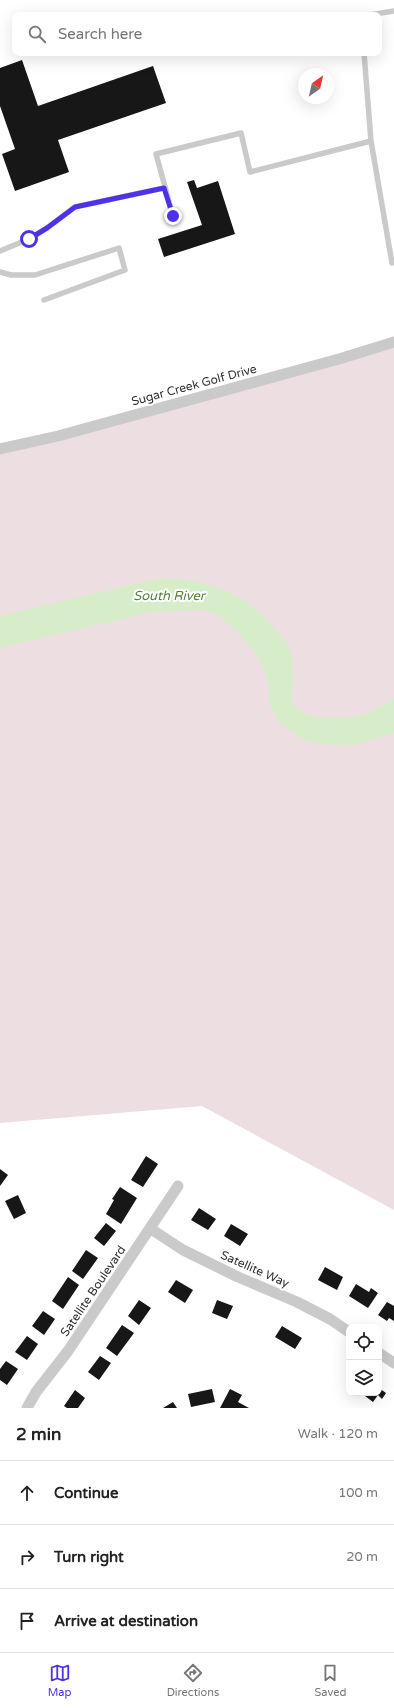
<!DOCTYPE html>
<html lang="en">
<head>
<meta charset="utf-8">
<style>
  body { margin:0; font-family:"Varela Round",sans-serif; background:#f6f6f6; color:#222 }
  .controls { position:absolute; right:12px; bottom:12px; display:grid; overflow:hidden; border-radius:8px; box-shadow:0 4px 16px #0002 }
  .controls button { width:36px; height:36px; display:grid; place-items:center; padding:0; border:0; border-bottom:1px solid #e0e0e0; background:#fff; color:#222; font:20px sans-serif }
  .compass { position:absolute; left:298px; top:68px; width:36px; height:36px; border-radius:50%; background:#fff; box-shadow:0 4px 16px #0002; rotate:34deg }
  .stop { position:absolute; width:12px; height:12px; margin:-9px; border:3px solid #4f32e7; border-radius:50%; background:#fff }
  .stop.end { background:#4f32e7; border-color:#fff; box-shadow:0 1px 4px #0008 }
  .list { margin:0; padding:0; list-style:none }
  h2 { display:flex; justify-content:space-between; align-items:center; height:52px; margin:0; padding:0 16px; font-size:17px }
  h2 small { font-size:13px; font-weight:400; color:#767676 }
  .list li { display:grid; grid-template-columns:26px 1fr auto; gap:12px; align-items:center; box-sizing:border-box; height:64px; padding:0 16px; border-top:1px solid #e0e0e0 }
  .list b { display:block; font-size:15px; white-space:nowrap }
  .list em { font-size:13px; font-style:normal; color:#767676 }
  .icon { flex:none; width:22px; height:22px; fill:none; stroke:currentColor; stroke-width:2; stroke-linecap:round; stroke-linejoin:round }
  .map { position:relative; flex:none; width:394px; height:1408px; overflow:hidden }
  .search { position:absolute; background:#fff; box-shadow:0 4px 16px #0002; left:12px; right:12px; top:12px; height:44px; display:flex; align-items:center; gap:10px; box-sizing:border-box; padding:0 14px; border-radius:8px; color:#767676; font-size:15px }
  .sheet { height:244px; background:#fff }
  nav { display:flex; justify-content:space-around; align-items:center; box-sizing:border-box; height:56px; border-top:1px solid #e0e0e0; background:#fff; font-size:11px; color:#767676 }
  nav a { display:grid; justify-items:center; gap:2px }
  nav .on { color:#4f32e7 }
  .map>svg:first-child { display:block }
  .green { fill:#eddee2 }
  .water { fill:#d7edca }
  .building { fill:#171717 }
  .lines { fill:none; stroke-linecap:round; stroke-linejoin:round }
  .lane { stroke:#cacaca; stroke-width:5.5 }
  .street { stroke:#cacaca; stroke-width:11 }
  .route { stroke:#4f32e7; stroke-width:5 }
  .labels { text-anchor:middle; stroke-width:4; stroke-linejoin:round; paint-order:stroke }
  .street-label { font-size:12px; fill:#303030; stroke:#fff }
  .water-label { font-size:13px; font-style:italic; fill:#528036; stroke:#fff }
</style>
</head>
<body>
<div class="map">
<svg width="394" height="1408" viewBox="0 0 394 1408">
  <rect width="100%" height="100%" fill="#fff"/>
  <path class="green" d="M394,342V1210L202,1106L0,1123V448Z"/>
  <path class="water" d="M166,578C210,579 250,596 277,631C282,637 288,644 291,652C294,660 293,679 293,688C292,692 291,697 292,700C298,722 344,719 362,715C372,713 384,704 394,698V733L355,745H326L304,740L279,722L270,706L268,680L255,652L236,630L217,615L205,610L148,613L0,648V616L147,581Z"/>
  <path class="building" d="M22,60L38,106L153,66L166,103L58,140L69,172L15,191L2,154L15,149L0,106V68Z
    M194,180L197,188L218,181L235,234L164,257L158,239L202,225L187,182Z
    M146,1156L158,1164L143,1187L131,1180Z
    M0,1169L8,1175L0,1186Z
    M120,1187L137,1198L121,1224L106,1214L114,1200L112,1199Z
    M18,1195L26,1213L14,1219L5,1201Z
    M199,1208L216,1219L208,1230L191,1220Z
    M106,1223L116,1231L104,1246L94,1238Z
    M231,1224L248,1234L240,1246L224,1236Z
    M86,1250L98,1258L83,1279L72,1271Z
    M325,1267L343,1277L337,1290L318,1280Z
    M68,1277L79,1285L63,1309L52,1301Z
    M176,1280L193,1290L185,1303L168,1292Z
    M356,1284L369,1292L371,1288L378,1293L368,1308L349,1296Z
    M139,1300L151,1308L139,1325L128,1316Z
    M217,1300L233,1306L227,1319L212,1313Z
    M387,1302L394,1306V1321L389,1318L387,1321L378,1315Z
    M43,1311L55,1319L44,1335L32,1326Z
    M122,1325L134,1333L117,1356L106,1348Z
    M282,1326L302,1338L295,1349L275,1337Z
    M27,1336L38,1344L27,1360L15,1352Z
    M100,1356L111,1363L99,1380L88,1372Z
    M6,1361L18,1369L7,1385L0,1380V1369Z
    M379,1388L386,1393L382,1399L378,1395L373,1402L361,1393H379Z
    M212,1389L215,1402L191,1407L188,1394Z
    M230,1389L242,1395L238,1402L249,1408H220Z
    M75,1390L85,1398L78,1408H67L64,1406Z
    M173,1402L177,1408H163Z"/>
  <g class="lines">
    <path class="lane" d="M369,15L394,11
      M364,53L371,141L392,263
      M173,216L156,154L241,133L250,172L371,141
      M0,251L29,239L47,228L75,207L164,188
      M0,272L11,275H35L119,248L125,270L44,300"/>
    <path class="street" d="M0,449L58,436L339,359L394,342
      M151,1229L183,1250L238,1277L297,1302L330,1319L349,1332
      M379,1353L394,1363
      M27,1408L36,1392L68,1351L178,1186"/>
  </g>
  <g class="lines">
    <path class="route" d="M29,239L47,228L75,207L164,188L173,216"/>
  </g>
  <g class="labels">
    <g class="street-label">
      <text transform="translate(194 385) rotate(-15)" y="4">Sugar Creek Golf Drive</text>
      <text transform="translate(255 1269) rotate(24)" y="4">Satellite Way</text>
      <text transform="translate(93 1291) rotate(-56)" y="4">Satellite Boulevard</text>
    </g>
    <g class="water-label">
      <text x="169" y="600">South River</text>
    </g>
  </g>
</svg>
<div class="controls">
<button><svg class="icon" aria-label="locate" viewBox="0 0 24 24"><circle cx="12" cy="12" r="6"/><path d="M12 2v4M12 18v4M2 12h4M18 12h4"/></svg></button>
<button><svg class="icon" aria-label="layers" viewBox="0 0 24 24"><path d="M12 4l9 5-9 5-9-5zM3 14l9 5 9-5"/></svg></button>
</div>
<svg class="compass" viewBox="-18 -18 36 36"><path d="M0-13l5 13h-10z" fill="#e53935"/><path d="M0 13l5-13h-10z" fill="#767676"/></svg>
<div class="stop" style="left:29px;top:239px"></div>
<div class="stop end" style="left:173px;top:216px"></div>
<div class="search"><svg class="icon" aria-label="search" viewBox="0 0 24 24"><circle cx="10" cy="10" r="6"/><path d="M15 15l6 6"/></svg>Search here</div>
</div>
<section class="sheet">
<h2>2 min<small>Walk · 120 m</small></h2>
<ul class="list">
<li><svg class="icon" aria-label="ahead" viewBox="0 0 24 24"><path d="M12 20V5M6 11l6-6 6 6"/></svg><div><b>Continue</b></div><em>100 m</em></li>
<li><svg class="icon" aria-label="right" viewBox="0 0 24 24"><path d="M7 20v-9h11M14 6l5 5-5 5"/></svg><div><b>Turn right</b></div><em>20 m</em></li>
<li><svg class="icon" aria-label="arrive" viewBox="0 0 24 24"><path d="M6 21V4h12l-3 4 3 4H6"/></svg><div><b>Arrive at destination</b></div></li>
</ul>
</section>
<nav>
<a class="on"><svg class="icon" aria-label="map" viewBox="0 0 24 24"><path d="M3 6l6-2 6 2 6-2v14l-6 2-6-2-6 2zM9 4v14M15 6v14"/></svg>Map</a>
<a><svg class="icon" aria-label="directions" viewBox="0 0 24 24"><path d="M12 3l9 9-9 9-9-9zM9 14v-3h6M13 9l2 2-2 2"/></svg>Directions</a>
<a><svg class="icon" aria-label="saved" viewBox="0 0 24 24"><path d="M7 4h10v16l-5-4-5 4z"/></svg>Saved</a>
</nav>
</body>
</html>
